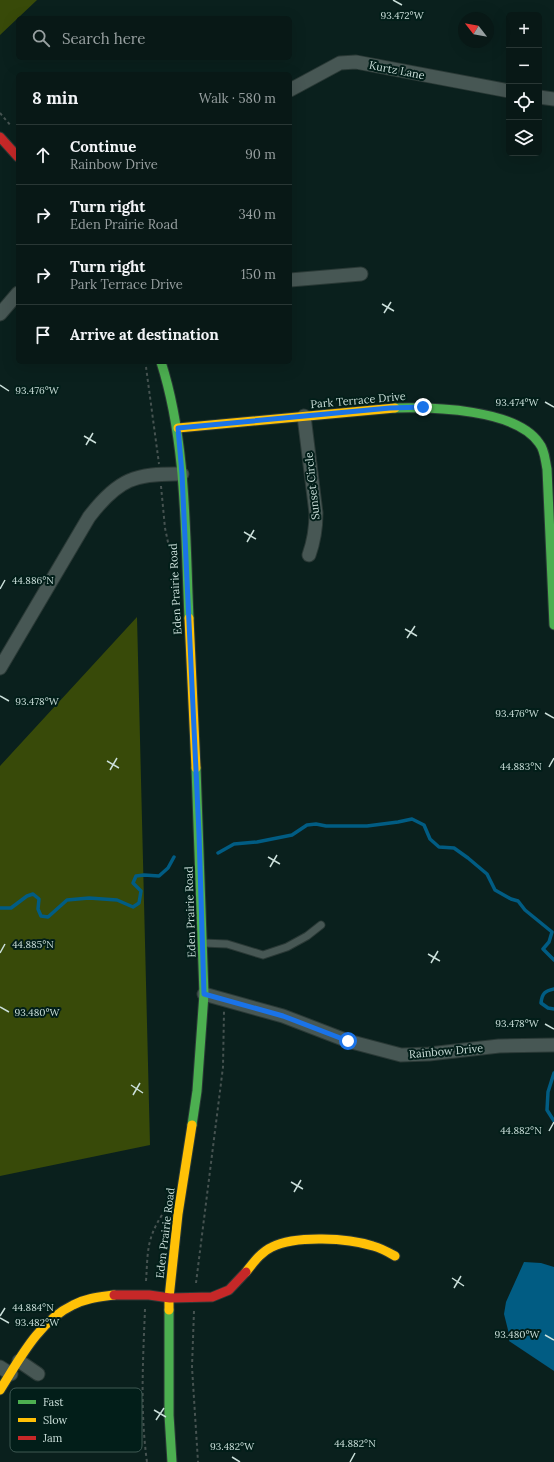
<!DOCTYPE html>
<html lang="en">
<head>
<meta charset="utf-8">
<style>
  body { margin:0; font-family:Lora,serif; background:#11211f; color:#f1f3f6 }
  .controls { position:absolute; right:12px; top:12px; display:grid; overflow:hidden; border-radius:6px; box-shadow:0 4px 16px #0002 }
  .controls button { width:36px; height:36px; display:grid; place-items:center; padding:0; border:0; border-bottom:1px solid #293735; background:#081816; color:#f1f3f6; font:20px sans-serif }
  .compass { position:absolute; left:458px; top:12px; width:36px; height:36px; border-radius:50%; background:#081816; box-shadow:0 4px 16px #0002; rotate:301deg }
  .stop { position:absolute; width:12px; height:12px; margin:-9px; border:3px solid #1a73e8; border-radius:50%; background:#fff }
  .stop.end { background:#1a73e8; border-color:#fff; box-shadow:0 1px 4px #0008 }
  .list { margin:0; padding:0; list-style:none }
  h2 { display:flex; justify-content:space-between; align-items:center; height:52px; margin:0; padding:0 16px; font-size:17px }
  h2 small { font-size:13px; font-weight:400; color:#98a0a1 }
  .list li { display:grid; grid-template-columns:26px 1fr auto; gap:12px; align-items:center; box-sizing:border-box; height:60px; padding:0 16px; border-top:1px solid #293735 }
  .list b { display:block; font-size:15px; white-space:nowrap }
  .list p { margin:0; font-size:13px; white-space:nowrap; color:#98a0a1 }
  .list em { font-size:13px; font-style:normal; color:#98a0a1 }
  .icon { flex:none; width:22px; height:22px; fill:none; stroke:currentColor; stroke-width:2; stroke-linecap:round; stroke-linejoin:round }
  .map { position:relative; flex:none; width:554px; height:1462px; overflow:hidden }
  .search { position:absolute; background:#081816; box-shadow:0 4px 16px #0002; left:16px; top:16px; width:276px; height:44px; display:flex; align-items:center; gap:10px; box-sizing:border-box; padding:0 14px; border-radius:6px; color:#98a0a1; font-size:15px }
  .panel { position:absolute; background:#081816; box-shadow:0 4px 16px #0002; left:16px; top:72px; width:276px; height:292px; border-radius:6px }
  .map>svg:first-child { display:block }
  .green { fill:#384a09 }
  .water { fill:#015c83 }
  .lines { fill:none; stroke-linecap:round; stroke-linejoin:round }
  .stream { stroke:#015c83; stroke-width:3.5 }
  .lane-casing { stroke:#2a3936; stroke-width:9 }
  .street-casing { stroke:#2a3936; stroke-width:15 }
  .fast-casing { stroke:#2a3936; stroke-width:11 }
  .slow-casing { stroke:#2a3936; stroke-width:11 }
  .jam-casing { stroke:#2a3936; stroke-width:11 }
  .path { stroke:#465351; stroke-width:2; stroke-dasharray:3 3; stroke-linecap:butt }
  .lane { stroke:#475754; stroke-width:7 }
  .street { stroke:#475754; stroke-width:13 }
  .fast { stroke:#4caf50; stroke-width:9 }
  .slow { stroke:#ffc107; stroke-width:9 }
  .jam { stroke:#c62828; stroke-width:9 }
  .route { stroke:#1a73e8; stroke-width:5 }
  .ticks { fill:none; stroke:#cbdfda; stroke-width:1.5 }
  .labels { text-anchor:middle; stroke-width:4; stroke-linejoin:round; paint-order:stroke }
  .street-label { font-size:11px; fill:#cbdfda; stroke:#021e19 }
  .key { fill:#021e19; stroke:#3e5853; stroke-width:1 }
  .key-label { font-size:11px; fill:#cbdfda }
  .ticks-label { font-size:10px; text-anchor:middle; fill:#cbdfda; stroke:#021e19; stroke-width:4; stroke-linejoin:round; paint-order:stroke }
</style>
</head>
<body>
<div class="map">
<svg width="554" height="1462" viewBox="0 0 554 1462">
  <rect width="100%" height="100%" fill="#0a201d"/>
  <path class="green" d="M0,0H37L0,35Z
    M137,617L150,1145L0,1176V766Z"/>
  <path class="water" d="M524,1262L541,1263L554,1267V1371L509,1341L510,1338L504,1314L506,1302Z"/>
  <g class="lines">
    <path class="stream" d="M218,853L234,844L257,842L292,835L307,825L316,824L326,826H367L398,822L412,819L424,825L430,839L439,847L454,848L468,858L487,874L495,890L511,899L518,901L525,910L552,932L549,942L543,949L554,960
      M0,908H11L27,896L33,894L39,899L38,909L41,916L48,917L67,900L89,898L117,900L133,907L139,903L141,891L133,883L136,876L144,875L159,876L168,868L174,857
      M554,989C545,991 542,993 541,1003L548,1008L554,1009
      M554,1073L548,1092L547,1110L554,1121"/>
    <g class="lane-casing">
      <path id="lane" d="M203,943L227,944L263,955L287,947L307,936L321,925"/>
    </g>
    <g class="street-casing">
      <path id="street" d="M290,90L340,63L356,62L509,91
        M539,97L554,99
        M290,280L361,274
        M0,314L18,293
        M304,416L316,513C316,529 314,541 309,555
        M0,668L89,517C118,479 135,473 182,474
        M204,994L283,1016L348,1041L401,1055L429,1054L499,1046L554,1045
        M19,1361L38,1374
        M0,1367L11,1374"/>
    </g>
    <g class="fast-casing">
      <path id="fast" d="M161,362C187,443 185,534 189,618
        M395,408C433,407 516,409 539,443C545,450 545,460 547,469L554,625
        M192,1125L197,1091L204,994L196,768
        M169,1310V1415L172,1462"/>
    </g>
    <g class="slow-casing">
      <path id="slow" d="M178,428L395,408
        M189,618L196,768
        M246,1272C254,1262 261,1252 272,1247C296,1235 348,1238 373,1246C381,1248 388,1252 395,1256
        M169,1310V1298L178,1214L192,1125
        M0,1390C19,1360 39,1321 73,1305C86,1298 100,1297 114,1295"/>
    </g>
    <g class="jam-casing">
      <path id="jam" d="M0,137L18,157
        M114,1295H149L170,1298L212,1297L229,1290L246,1272"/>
    </g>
    <path class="path" d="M0,113L11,126
      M146,367L159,464
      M161,486L165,528L169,547
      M146,1281C148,1253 146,1240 162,1215
      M196,1283L223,1067L224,1011
      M145,1309C143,1360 140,1411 147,1462
      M194,1311L192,1367L198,1462"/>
    <use href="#lane" class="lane"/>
    <use href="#street" class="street"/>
    <use href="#fast" class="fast"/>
    <use href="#slow" class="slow"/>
    <use href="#jam" class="jam"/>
  </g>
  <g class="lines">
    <path class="route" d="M348,1041L283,1016L204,994L199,834L182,474L178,428L390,408L423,407"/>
  </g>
  <path class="ticks" d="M393,0L402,5M382,304L394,311M384,313L391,302M0,385L9,391M545,402L554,407M84,436L96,443M86,445L93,433M244,532L256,539M247,542L254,530M0,589L5,580M405,629L417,636M407,638L415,626M0,696L9,701M545,713L554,718M107,761L119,768M549,767L554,758M110,770L117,758M268,857L280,864M270,867L277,855M0,953L5,944M428,954L440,961M431,963L438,951M0,1007L9,1012M545,1024L554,1029M131,1085L143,1093M133,1095L140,1083M549,1131L554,1122M291,1182L303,1189M294,1192L301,1180M452,1278L464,1286M454,1288L461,1276M0,1316L5,1308M0,1318L9,1323M545,1335L554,1340M154,1410L166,1417M156,1420L164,1408M232,1457L240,1462M350,1462L355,1453"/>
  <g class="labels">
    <g class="street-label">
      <text transform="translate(397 70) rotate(11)" y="4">Kurtz Lane</text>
      <text transform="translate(358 400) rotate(-5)" y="4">Park Terrace Drive</text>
      <text transform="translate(312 486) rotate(-96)" y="4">Sunset Circle</text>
      <text transform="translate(175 589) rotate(-93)" y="4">Eden Prairie Road</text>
      <text transform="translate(190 912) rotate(-92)" y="4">Eden Prairie Road</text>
      <text transform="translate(446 1051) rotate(-5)" y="4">Rainbow Drive</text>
      <text transform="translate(165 1233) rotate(-83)" y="4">Eden Prairie Road</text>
    </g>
  </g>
  <rect x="10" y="1388" width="132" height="64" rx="6" class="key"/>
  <rect x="18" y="1400" width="18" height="4" fill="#4caf50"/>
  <rect x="18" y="1418" width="18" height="4" fill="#ffc107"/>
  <rect x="18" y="1436" width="18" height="4" fill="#c62828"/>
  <g class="key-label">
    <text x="43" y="1406">Fast</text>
    <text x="43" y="1424">Slow</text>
    <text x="43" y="1442">Jam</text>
  </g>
  <g class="ticks-label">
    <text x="402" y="19">93.472°W</text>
    <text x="37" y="394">93.476°W</text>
    <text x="517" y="406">93.474°W</text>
    <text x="33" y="584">44.886°N</text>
    <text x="37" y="705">93.478°W</text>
    <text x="517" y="717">93.476°W</text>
    <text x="521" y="770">44.883°N</text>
    <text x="33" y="948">44.885°N</text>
    <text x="37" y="1016">93.480°W</text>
    <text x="517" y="1027">93.478°W</text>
    <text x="521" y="1134">44.882°N</text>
    <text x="33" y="1311">44.884°N</text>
    <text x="37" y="1326">93.482°W</text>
    <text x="517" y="1338">93.480°W</text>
    <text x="355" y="1447">44.882°N</text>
    <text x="232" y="1450">93.482°W</text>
  </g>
</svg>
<div class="controls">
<button>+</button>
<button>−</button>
<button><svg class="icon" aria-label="locate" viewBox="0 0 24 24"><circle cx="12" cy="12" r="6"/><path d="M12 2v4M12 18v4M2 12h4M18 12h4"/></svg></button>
<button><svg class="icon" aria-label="layers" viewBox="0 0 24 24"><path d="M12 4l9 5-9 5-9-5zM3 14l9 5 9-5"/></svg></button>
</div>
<svg class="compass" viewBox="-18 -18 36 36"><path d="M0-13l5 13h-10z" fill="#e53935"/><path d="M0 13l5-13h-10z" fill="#98a0a1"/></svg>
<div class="stop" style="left:348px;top:1041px"></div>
<div class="stop end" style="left:423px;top:407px"></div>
<div class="search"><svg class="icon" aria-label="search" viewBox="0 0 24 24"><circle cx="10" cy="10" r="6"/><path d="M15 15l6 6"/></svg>Search here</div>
<section class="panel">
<h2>8 min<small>Walk · 580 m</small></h2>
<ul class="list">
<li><svg class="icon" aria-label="ahead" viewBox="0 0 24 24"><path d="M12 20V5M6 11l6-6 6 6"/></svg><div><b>Continue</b><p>Rainbow Drive</p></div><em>90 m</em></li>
<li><svg class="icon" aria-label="right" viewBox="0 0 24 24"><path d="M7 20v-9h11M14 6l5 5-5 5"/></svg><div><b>Turn right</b><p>Eden Prairie Road</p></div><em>340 m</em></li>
<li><svg class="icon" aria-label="right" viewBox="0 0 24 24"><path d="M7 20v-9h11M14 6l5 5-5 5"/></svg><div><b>Turn right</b><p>Park Terrace Drive</p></div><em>150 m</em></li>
<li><svg class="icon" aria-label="arrive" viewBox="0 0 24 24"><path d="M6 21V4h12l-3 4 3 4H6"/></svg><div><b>Arrive at destination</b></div></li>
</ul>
</section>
</div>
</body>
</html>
